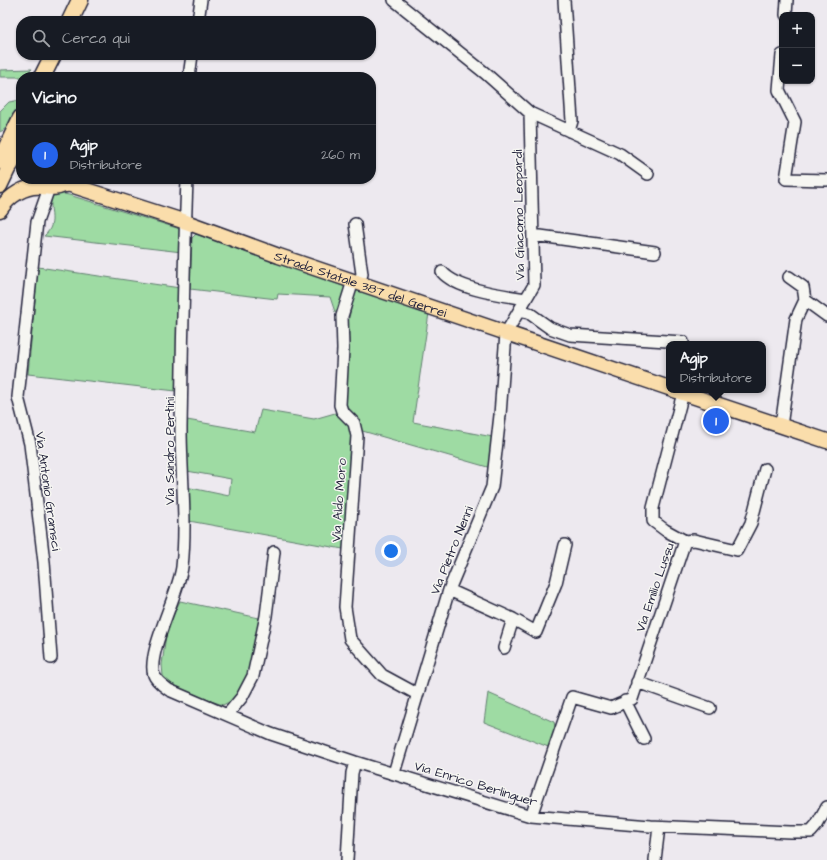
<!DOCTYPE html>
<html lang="it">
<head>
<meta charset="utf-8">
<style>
  body { margin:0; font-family:"Architects Daughter",sans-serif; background:#242831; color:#f1f3f6 }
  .controls { position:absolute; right:12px; top:12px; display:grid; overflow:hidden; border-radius:8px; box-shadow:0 1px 3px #0004 }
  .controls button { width:36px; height:36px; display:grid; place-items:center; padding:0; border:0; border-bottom:1px solid #363941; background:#171b24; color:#f1f3f6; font:20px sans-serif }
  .you { position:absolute; left:391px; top:551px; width:14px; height:14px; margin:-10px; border:3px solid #fff; border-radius:50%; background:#1a73e8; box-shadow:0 0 0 6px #1a73e833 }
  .badge { display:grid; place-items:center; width:26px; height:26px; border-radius:50%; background:#2563eb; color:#fff; font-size:13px; font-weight:700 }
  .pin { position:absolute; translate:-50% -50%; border:2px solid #fff; box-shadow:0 1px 4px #0006 }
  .popup { position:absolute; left:666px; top:341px; width:100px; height:52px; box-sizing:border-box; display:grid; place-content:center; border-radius:8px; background:#171b24; filter:drop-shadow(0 1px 3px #0005); font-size:13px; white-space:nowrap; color:#9ea1a6 }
  .popup b { font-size:15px; color:#f1f3f6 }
  .popup::after { content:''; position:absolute; left:50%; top:100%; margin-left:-8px; border:8px solid transparent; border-top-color:#171b24 }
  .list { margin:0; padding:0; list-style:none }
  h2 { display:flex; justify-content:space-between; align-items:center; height:52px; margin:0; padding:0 16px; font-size:17px }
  h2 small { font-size:13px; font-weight:400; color:#9ea1a6 }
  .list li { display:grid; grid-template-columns:26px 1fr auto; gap:12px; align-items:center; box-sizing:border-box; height:60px; padding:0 16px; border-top:1px solid #363941 }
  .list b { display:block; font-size:15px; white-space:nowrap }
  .list p { margin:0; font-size:13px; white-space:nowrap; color:#9ea1a6 }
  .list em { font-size:13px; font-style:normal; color:#9ea1a6 }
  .icon { flex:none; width:22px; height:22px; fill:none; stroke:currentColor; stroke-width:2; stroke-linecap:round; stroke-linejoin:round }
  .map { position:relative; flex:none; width:827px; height:860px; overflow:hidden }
  .search { position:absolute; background:#171b24; box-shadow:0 1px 3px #0004; left:16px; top:16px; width:360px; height:44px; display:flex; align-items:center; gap:10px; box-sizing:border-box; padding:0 14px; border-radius:16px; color:#9ea1a6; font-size:15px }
  .panel { position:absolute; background:#171b24; box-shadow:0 1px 3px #0004; left:16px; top:72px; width:360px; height:112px; border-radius:16px }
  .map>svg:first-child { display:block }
  .green { fill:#9edba3; stroke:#607e6f }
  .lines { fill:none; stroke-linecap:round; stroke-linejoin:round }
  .minor-casing { stroke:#22223b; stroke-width:14 }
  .major-casing { stroke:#22223b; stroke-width:17 }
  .highway-casing { stroke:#22223b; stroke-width:19 }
  .minor { stroke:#f6f6f2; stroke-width:11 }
  .major { stroke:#faddab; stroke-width:14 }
  .highway { stroke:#faddab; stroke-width:16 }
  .labels { text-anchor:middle; stroke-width:3; stroke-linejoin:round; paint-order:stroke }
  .street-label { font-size:13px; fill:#22223b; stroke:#f6f6f2 }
</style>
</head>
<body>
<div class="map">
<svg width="827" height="860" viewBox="0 0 827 860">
  <rect width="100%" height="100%" fill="#ede9ef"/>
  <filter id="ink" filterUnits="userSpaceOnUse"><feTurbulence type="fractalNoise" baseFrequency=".025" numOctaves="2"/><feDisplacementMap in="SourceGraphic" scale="8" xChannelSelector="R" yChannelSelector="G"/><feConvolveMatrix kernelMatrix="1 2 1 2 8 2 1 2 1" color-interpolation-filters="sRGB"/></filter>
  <g filter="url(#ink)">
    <path class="green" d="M32,69L24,77H0V70Z
      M21,100C21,115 13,125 0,132V111L9,102Z
      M53,192L69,195L177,228L182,232V252L44,236C60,222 46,208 53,192Z
      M196,234L346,287L340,306L335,312L330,297L278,294L277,299L190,289L192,238Z
      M38,267L180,288L177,304L178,341L176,391L28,374Z
      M356,287L429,313L413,422L493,437L491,468L359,430L345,405L349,342L348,322Z
      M261,410L314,419L335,413L348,422L352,430L343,549L189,521L186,487L229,496L231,479L187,471V420L255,432Z
      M180,601L259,618C257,638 253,678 241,693C236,698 229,702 223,705L178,690L163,676L162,665L167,627Z
      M488,693L554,722L556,732L551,748L484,722Z"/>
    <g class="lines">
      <g class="minor-casing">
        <path id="minor" d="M394,0L485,73L530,113L620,154L648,174
          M564,0L572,121L569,131
          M786,15L787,0
          M198,21L201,0
          M782,55L779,90L795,122L786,179L827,180
          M189,77L192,55
          M187,179C184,262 182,345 181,428C181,474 187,521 182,567C179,593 146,654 154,675C156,681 165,687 169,690L271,734L355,762L531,816L650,826L790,832H811L817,825L827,807
          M49,188L37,222L18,397L30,444L44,562L51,658
          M355,224L362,274L359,283
          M533,235L655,252
          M442,272C458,290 502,295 526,299
          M353,281L342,316L343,349L340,405L342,411L354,423L357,436L345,607L350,639L382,675L417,694
          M805,300L827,316
          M519,311L529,313L550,328L570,335L683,342
          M781,426L796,319L805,300L803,287L789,277
          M685,541L694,540L737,550L751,523L765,469
          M449,590L513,619L536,632L556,583L565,545
          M504,648L513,619
          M637,682L710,708
          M625,701L644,739
          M228,714L242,697L253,676L266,616L274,552
          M394,773L449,590L492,487L500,415L506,333L534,285L530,113
          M531,816L572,697L611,708L632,699L685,541L665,530L653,521V508L683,393
          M347,860L352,773L355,762
          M655,860L659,827"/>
      </g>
      <g class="major-casing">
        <g id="major">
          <path id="s1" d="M52,179L186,222L279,256L669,388"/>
          <path d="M0,186L10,165"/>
          <path d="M0,210C9,196 25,185 42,187C52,188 55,189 64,185"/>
          <path d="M674,390L827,441"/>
        </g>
      </g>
      <g class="highway-casing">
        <path id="highway" d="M70,21L80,0
          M42,77L53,55
          M0,161L21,118
          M10,165L21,144
          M65,179L66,184"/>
      </g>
      <use href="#minor" class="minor"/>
      <use href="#major" class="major"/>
      <use href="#highway" class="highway"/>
    </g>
  </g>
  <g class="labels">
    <g class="street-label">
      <text transform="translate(518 215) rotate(-91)" y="5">Via Giacomo Leopardi</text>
      <text dy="5" stroke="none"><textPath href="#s1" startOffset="326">Strada Statale 387 del Gerrei</textPath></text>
      <text transform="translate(169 451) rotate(-90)" y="5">Via Sandro Pertini</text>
      <text transform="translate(49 491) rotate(82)" y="5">Via Antonio Gramsci</text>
      <text transform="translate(338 500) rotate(-86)" y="5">Via Aldo Moro</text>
      <text transform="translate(451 550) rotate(-68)" y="5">Via Pietro Nenni</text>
      <text transform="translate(654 587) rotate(-71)" y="5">Via Emilio Lussu</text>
      <text transform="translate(476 783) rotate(17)" y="5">Via Enrico Berlinguer</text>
    </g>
  </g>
</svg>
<div class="controls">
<button>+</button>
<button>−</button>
</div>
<div class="you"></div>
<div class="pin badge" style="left:716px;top:421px">1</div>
<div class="popup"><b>Agip</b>Distributore</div>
<div class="search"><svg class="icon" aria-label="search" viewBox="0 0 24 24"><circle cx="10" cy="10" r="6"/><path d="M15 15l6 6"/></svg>Cerca qui</div>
<section class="panel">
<h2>Vicino<small></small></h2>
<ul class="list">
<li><span class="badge">1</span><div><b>Agip</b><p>Distributore</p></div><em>260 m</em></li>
</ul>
</section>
</div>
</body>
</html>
